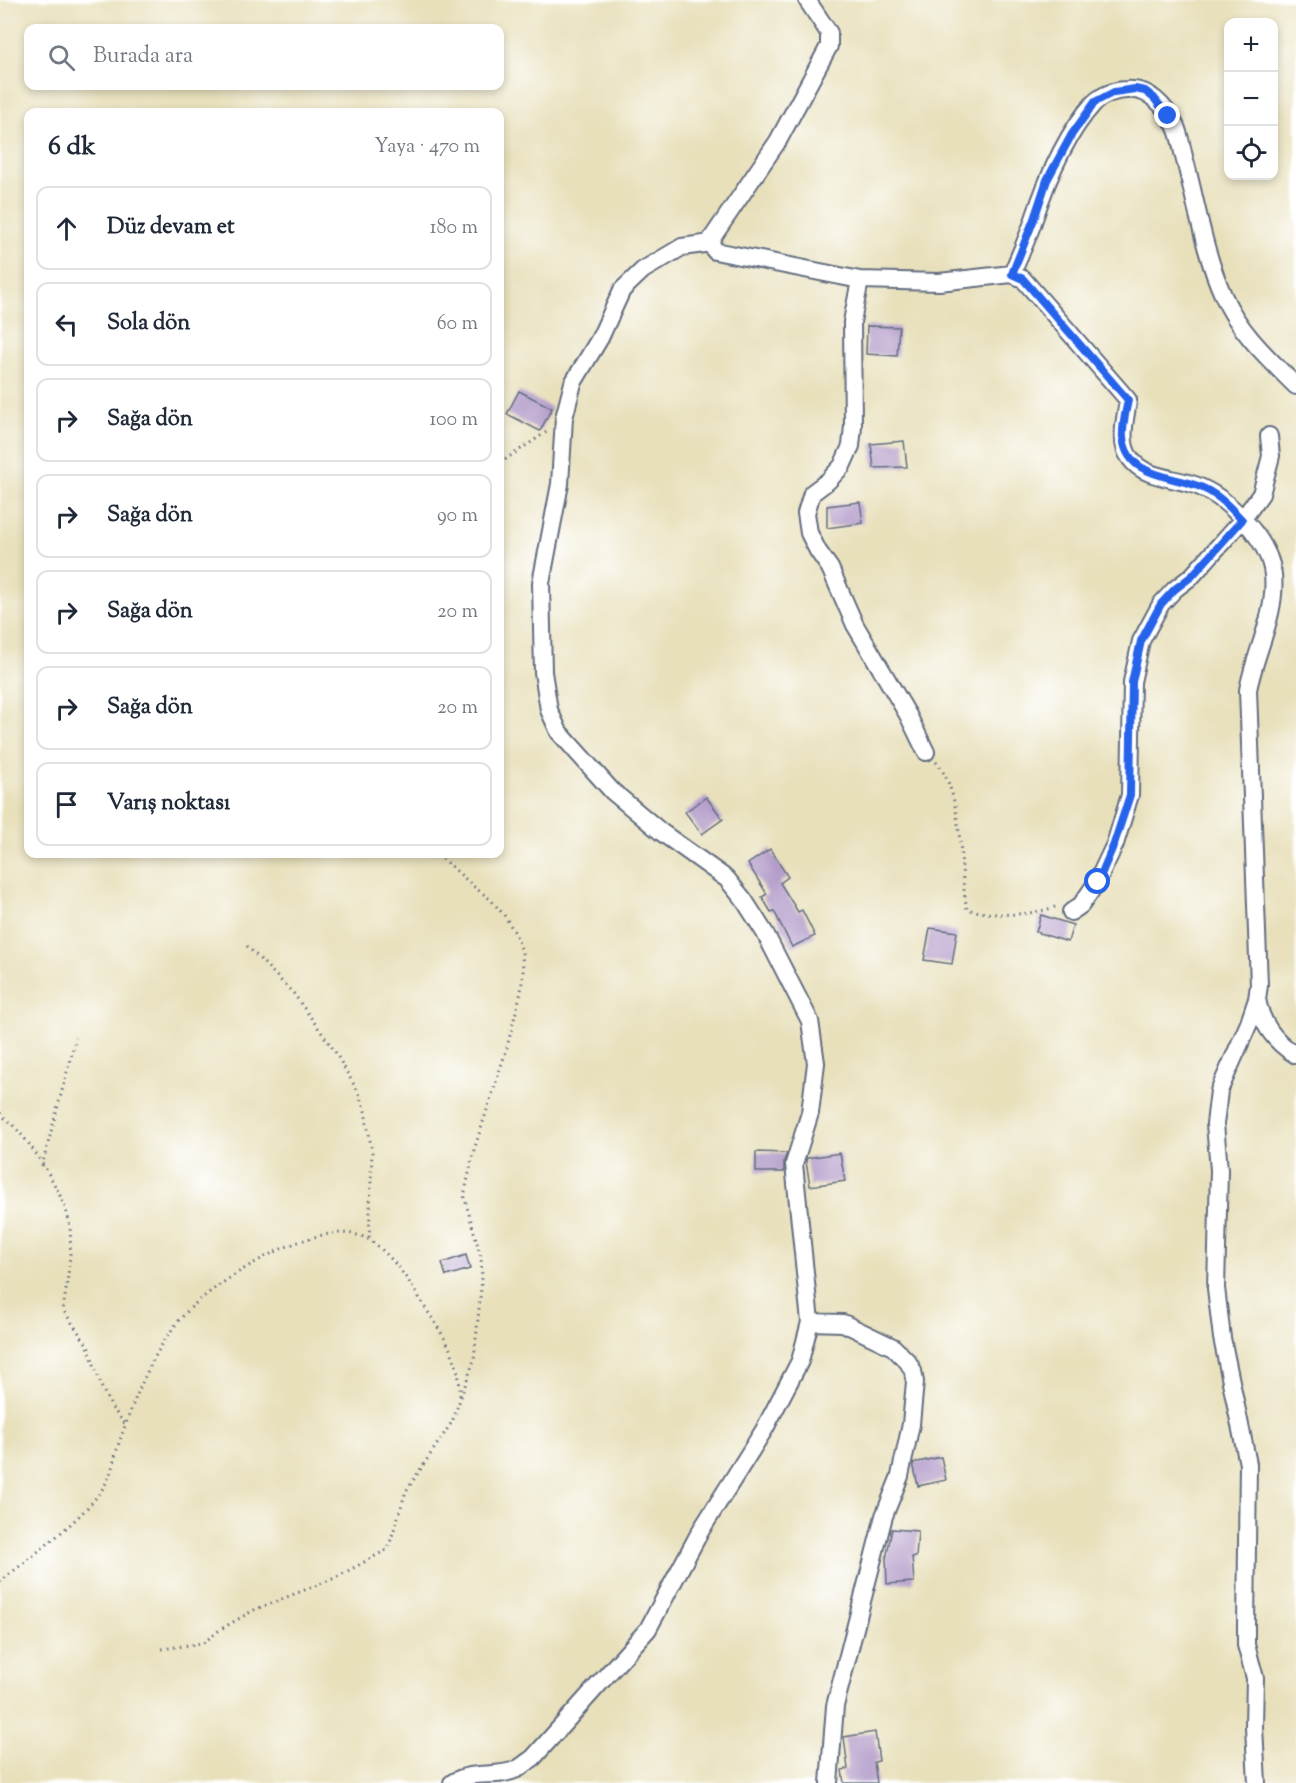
<!DOCTYPE html>
<html lang="tr">
<head>
<meta charset="utf-8">
<style>
  body { margin:0; font-family:"Sorts Mill Goudy",serif; background:#f2f2f3; color:#1f2937 }
  .controls { position:absolute; right:18px; top:18px; display:grid; overflow:hidden; border-radius:12px; box-shadow:0 3px 9px #0003 }
  .controls button { width:54px; height:54px; display:grid; place-items:center; padding:0; border:0; border-bottom:2px solid #e0e1e3; background:#fff; color:#1f2937; font:30px sans-serif }
  .stop { position:absolute; width:18px; height:18px; margin:-14px; border:4px solid #2563eb; border-radius:50%; background:#fff }
  .stop.end { background:#2563eb; border-color:#fff; box-shadow:0 2px 6px #0008 }
  .list { margin:0; padding:0; list-style:none }
  h2 { display:flex; justify-content:space-between; align-items:center; height:78px; margin:0; padding:0 24px; font-size:26px }
  h2 small { font-size:20px; font-weight:400; color:#747a83 }
  .list li { display:grid; grid-template-columns:39px 1fr auto; gap:18px; align-items:center; box-sizing:border-box; height:84px; margin:0 12px 12px; padding:0 12px; border:2px solid #e0e1e3; border-radius:12px }
  .list b { display:block; font-size:22px; white-space:nowrap }
  .list em { font-size:20px; font-style:normal; color:#747a83 }
  .icon { flex:none; width:33px; height:33px; fill:none; stroke:currentColor; stroke-width:2; stroke-linecap:round; stroke-linejoin:round }
  .map { position:relative; flex:none; width:1296px; height:1783px; overflow:hidden }
  .search { position:absolute; background:#fff; box-shadow:0 3px 9px #0003; left:24px; top:24px; width:480px; height:66px; display:flex; align-items:center; gap:15px; box-sizing:border-box; padding:0 21px; border-radius:12px; color:#747a83; font-size:22px }
  .panel { position:absolute; background:#fff; box-shadow:0 3px 9px #0003; left:24px; top:108px; width:480px; height:750px; border-radius:12px }
  .map>svg:first-child { display:block }
  .building { fill:#b29bc9 }
  .lines { fill:none; stroke-linecap:round; stroke-linejoin:round }
  .street-casing { stroke:#636d7f; stroke-width:20 }
  .path { stroke:#636d7f; stroke-width:3; stroke-dasharray:1.5 4.5; stroke-linecap:butt }
  .street { stroke:#fff; stroke-width:16 }
  .route { stroke:#2563eb; stroke-width:8 }
</style>
</head>
<body>
<div class="map">
<svg width="1296" height="1783" viewBox="0 0 1296 1783">
  <rect width="100%" height="100%" fill="#fff"/>
  <filter id="ink" filterUnits="userSpaceOnUse"><feTurbulence type="fractalNoise" baseFrequency=".0167" numOctaves="2"/><feDisplacementMap in="SourceGraphic" scale="12" xChannelSelector="R" yChannelSelector="G"/><feConvolveMatrix kernelMatrix="1 2 1 2 8 2 1 2 1" color-interpolation-filters="sRGB"/></filter>
  <filter id="wash" filterUnits="userSpaceOnUse"><feTurbulence type="fractalNoise" baseFrequency=".008" numOctaves="4" result="noise"/><feDisplacementMap in="SourceGraphic" scale="24" xChannelSelector="R" yChannelSelector="G"/><feGaussianBlur stdDeviation="1.35" result="paint"/><feColorMatrix in="noise" values="0 0 0 0 0 0 0 0 0 0 0 0 0 0 0 0 0 1.4 0 .05"/><feComposite in="paint" operator="in"/></filter>
  <g filter="url(#wash)">
    <rect width="100%" height="100%" fill="#e8e0bb"/>
    <g id="blocks">
      <path class="building" d="M867,326L899,327L897,356L866,354Z
        M519,391L552,408L540,431L507,414Z
        M904,441L907,467L874,468L871,444Z
        M860,502L863,523L827,528V506Z
        M706,797L723,819L702,834L685,812Z
        M770,849L788,877L780,883L798,912L802,910L815,936L792,947L774,911L771,912L762,897L767,894L748,864Z
        M1041,915L1073,925L1068,942L1036,932Z
        M930,928L957,932L952,964L924,960Z
        M756,1152L787,1153L784,1161V1172H756Z
        M840,1153L845,1181L810,1186L806,1161L807,1158Z
        M466,1255L470,1269L446,1276L442,1263Z
        M941,1457L946,1480L918,1486L913,1463Z
        M892,1529L918,1531L916,1557H912L914,1582L887,1584L886,1559Z
        M875,1732L879,1761L874,1762L877,1783H844L842,1770L848,1769L844,1737Z"/>
    </g>
  </g>
  <g filter="url(#ink)">
    <use href="#blocks" fill-opacity="0" stroke="#636d7f" stroke-width="1.5"/>
    <g class="lines">
      <g class="street-casing">
        <path id="street" d="M807,0L829,33V46L778,141L710,241L715,251L860,280L939,282L1012,274L1023,279L1128,400C1126,417 1118,442 1130,458C1145,480 1178,477 1200,487C1230,500 1270,541 1273,575C1277,614 1255,652 1248,690L1259,985L1257,999L1249,1023L1219,1091L1215,1124L1219,1170L1216,1288L1222,1338L1248,1464L1246,1627V1645L1255,1678L1254,1727L1257,1783
          M1012,274C1019,256 1028,238 1034,219C1047,179 1065,135 1094,103C1102,95 1115,90 1127,90C1149,88 1165,106 1175,125C1181,136 1182,152 1186,164C1197,207 1205,255 1223,295C1239,332 1268,358 1296,386
          M860,280L852,322L853,426L851,446L842,466L828,481L812,493L806,513L809,533L818,551L830,568L855,625L908,715L926,752
          M1071,912L1081,905L1097,882L1115,844L1130,795L1132,682L1141,641L1161,604L1175,589L1192,576L1242,520L1261,494L1271,456L1269,436
          M1257,999C1261,1023 1275,1042 1296,1055
          M810,1322L843,1323L893,1347L908,1362L913,1371L915,1382L911,1424L900,1476L884,1516L835,1706L829,1783
          M452,1783C472,1769 496,1779 517,1769C523,1766 528,1761 533,1758L648,1629L701,1530L764,1430L800,1361L810,1322L794,1164L810,1113L816,1063L810,1021L765,933L744,900L727,879L661,832L612,791L559,732L549,710L543,672L541,583L560,484L564,418L573,383L600,338L622,290L643,270L682,247L711,243"/>
      </g>
      <path class="path" d="M500,463L548,431
        M936,762C965,795 958,867 967,909C995,917 1030,916 1058,906
        M247,946L294,994L334,1050L357,1090L365,1111L372,1152L369,1240
        M0,1113C6,1120 14,1125 20,1133C38,1153 67,1200 70,1227C72,1254 67,1283 63,1310L88,1346L102,1388L112,1408L126,1425
        M42,1166L76,1038
        M0,1582C31,1556 87,1517 106,1483C113,1470 115,1454 120,1440C136,1394 158,1336 196,1303C230,1274 326,1211 371,1241C394,1257 411,1284 425,1307C445,1339 461,1359 460,1398
        M162,1649L203,1643L221,1629L254,1610L335,1578L388,1549L406,1491L452,1422L474,1360L482,1278L481,1257L464,1196L474,1150L506,1051L521,992L523,972L522,951L515,933L504,915L490,899L473,886L438,854"/>
      <use href="#street" class="street"/>
    </g>
  </g>
  <g class="lines" filter="url(#ink)">
    <path class="route" d="M1098,882L1114,844L1130,795L1132,682L1141,641L1161,604L1175,589L1192,576L1242,520C1229,506 1217,493 1198,486C1169,475 1127,477 1123,437C1122,425 1126,411 1128,400L1023,279L1012,274L1034,219L1047,180L1072,134L1095,102L1114,92L1135,89L1145,91L1154,98L1168,116"/>
  </g>
</svg>
<div class="controls">
<button>+</button>
<button>−</button>
<button><svg class="icon" aria-label="locate" viewBox="0 0 24 24"><circle cx="12" cy="12" r="6"/><path d="M12 2v4M12 18v4M2 12h4M18 12h4"/></svg></button>
</div>
<div class="stop" style="left:1098px;top:882px"></div>
<div class="stop end" style="left:1168px;top:116px"></div>
<div class="search"><svg class="icon" aria-label="search" viewBox="0 0 24 24"><circle cx="10" cy="10" r="6"/><path d="M15 15l6 6"/></svg>Burada ara</div>
<section class="panel">
<h2>6 dk<small>Yaya · 470 m</small></h2>
<ul class="list">
<li><svg class="icon" aria-label="ahead" viewBox="0 0 24 24"><path d="M12 20V5M6 11l6-6 6 6"/></svg><div><b>Düz devam et</b></div><em>180 m</em></li>
<li><svg class="icon" aria-label="left" viewBox="0 0 24 24"><path d="M17 20v-9H6M10 6l-5 5 5 5"/></svg><div><b>Sola dön</b></div><em>60 m</em></li>
<li><svg class="icon" aria-label="right" viewBox="0 0 24 24"><path d="M7 20v-9h11M14 6l5 5-5 5"/></svg><div><b>Sağa dön</b></div><em>100 m</em></li>
<li><svg class="icon" aria-label="right" viewBox="0 0 24 24"><path d="M7 20v-9h11M14 6l5 5-5 5"/></svg><div><b>Sağa dön</b></div><em>90 m</em></li>
<li><svg class="icon" aria-label="right" viewBox="0 0 24 24"><path d="M7 20v-9h11M14 6l5 5-5 5"/></svg><div><b>Sağa dön</b></div><em>20 m</em></li>
<li><svg class="icon" aria-label="right" viewBox="0 0 24 24"><path d="M7 20v-9h11M14 6l5 5-5 5"/></svg><div><b>Sağa dön</b></div><em>20 m</em></li>
<li><svg class="icon" aria-label="arrive" viewBox="0 0 24 24"><path d="M6 21V4h12l-3 4 3 4H6"/></svg><div><b>Varış noktası</b></div></li>
</ul>
</section>
</div>
</body>
</html>
